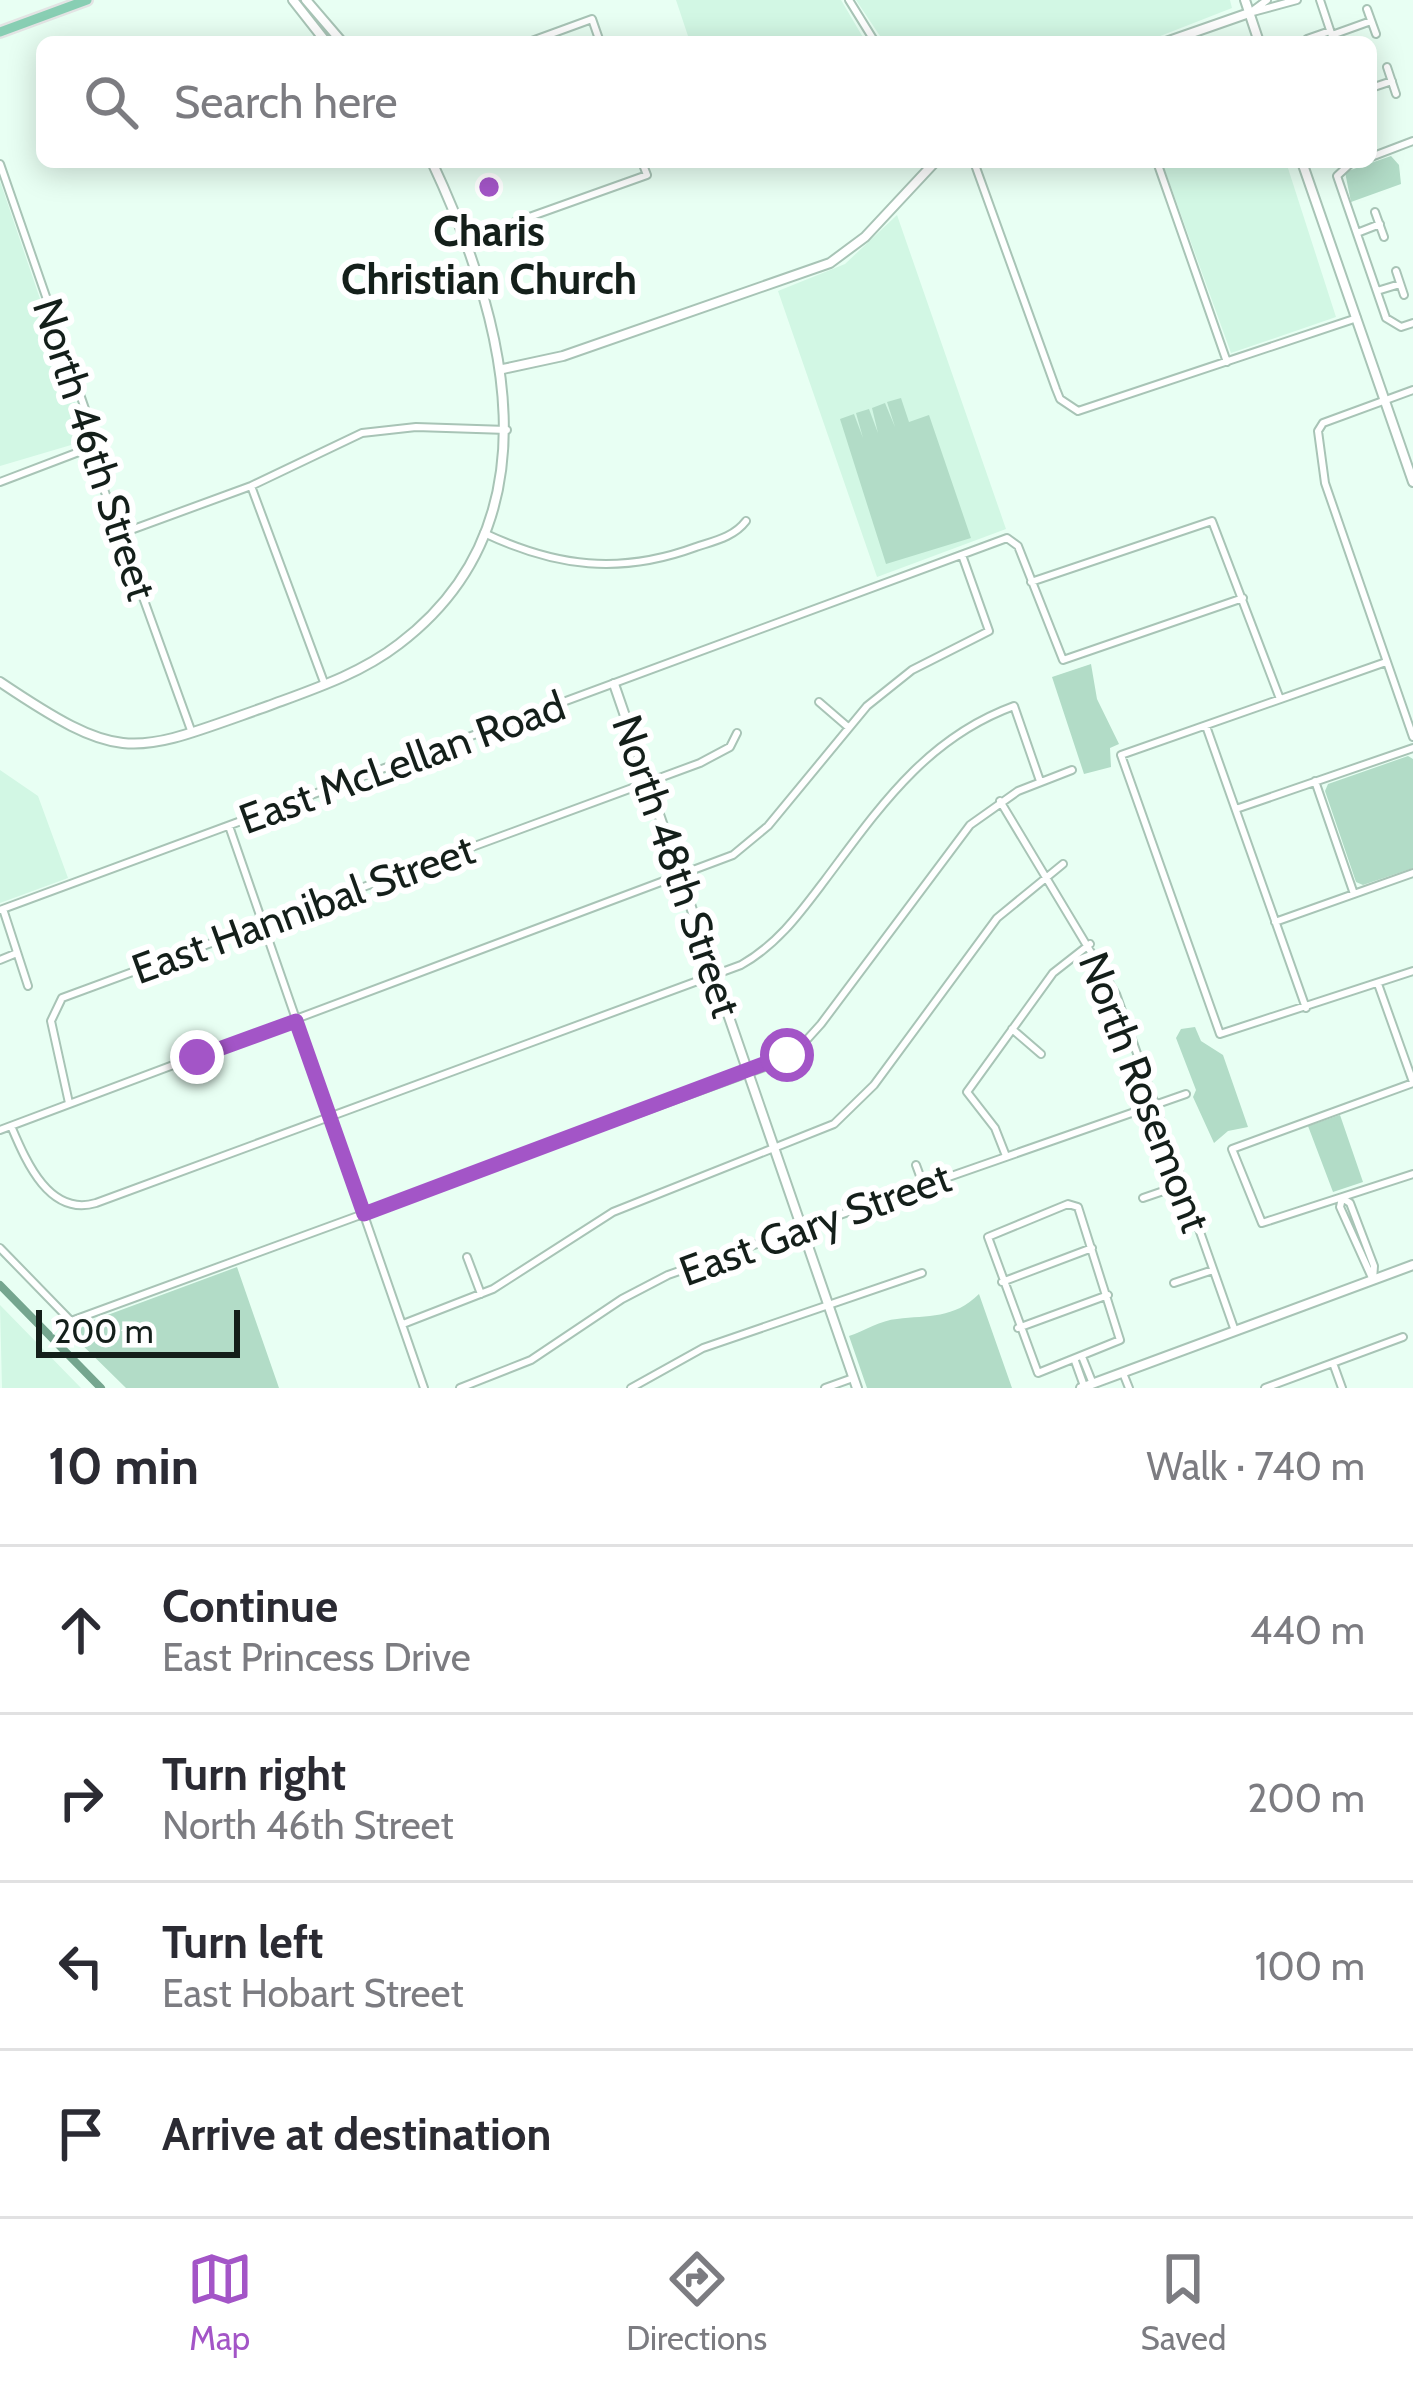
<!DOCTYPE html>
<html lang="en">
<head>
<meta charset="utf-8">
<style>
  body { margin:0; font-family:Cabin,sans-serif; background:#f7f7f7; color:#2b2b33 }
  .scale { position:absolute; left:36px; bottom:30px; width:204px; box-sizing:border-box; padding-left:12px; border:6px solid #141f1a; border-top:0; font-size:33px; line-height:42px; white-space:nowrap; color:#141f1a; -webkit-text-stroke:9px #fff; paint-order:stroke }
  .stop { position:absolute; width:36px; height:36px; margin:-27px; border:9px solid #a355c7; border-radius:50%; background:#fff }
  .stop.end { background:#a355c7; border-color:#fff; box-shadow:0 3px 12px #0008 }
  .list { margin:0; padding:0; list-style:none }
  h2 { display:flex; justify-content:space-between; align-items:center; height:156px; margin:0; padding:0 48px; font-size:51px }
  h2 small { font-size:39px; font-weight:400; color:#7c7c81 }
  .list li { display:grid; grid-template-columns:78px 1fr auto; gap:36px; align-items:center; box-sizing:border-box; height:168px; padding:0 48px; border-top:3px solid #e1e1e2 }
  .list b { display:block; font-size:45px; white-space:nowrap }
  .list p { margin:0; font-size:39px; white-space:nowrap; color:#7c7c81 }
  .list em { font-size:39px; font-style:normal; color:#7c7c81 }
  .icon { flex:none; width:66px; height:66px; fill:none; stroke:currentColor; stroke-width:2; stroke-linecap:round; stroke-linejoin:round }
  .map { position:relative; flex:none; width:1413px; height:1388px; overflow:hidden }
  .search { position:absolute; background:#fff; box-shadow:0 6px 30px #0003; left:36px; right:36px; top:36px; height:132px; display:flex; align-items:center; gap:30px; box-sizing:border-box; padding:0 42px; border-radius:18px; color:#7c7c81; font-size:45px }
  .sheet { height:828px; background:#fff }
  nav { display:flex; justify-content:space-around; align-items:center; box-sizing:border-box; height:168px; border-top:3px solid #e1e1e2; background:#fff; font-size:33px; color:#7c7c81 }
  nav a { display:grid; justify-items:center; gap:6px }
  nav .on { color:#a355c7 }
  .map>svg:first-child { display:block }
  .built { fill:#d2f7e4 }
  .green { fill:#b2dcc7 }
  .lines { fill:none; stroke-linecap:round; stroke-linejoin:round }
  .canal { stroke:#75a68f; stroke-width:8 }
  .minor-casing { stroke:#a8c4b6; stroke-width:10 }
  .tertiary-casing { stroke:#a8c4b6; stroke-width:12 }
  .secondary-casing { stroke:#a8c4b6; stroke-width:12 }
  .primary-casing { stroke:#e3e4e4; stroke-width:14 }
  .minor { stroke:#fff; stroke-width:6 }
  .tertiary { stroke:#fff; stroke-width:8 }
  .secondary { stroke:#fff; stroke-width:8 }
  .primary { stroke:#88ceb3; stroke-width:9 }
  .route { stroke:#a355c7; stroke-width:15 }
  .poi-dot { fill:#a355c7; stroke:#fff; stroke-width:4.5 }
  .labels { text-anchor:middle; stroke-width:12; stroke-linejoin:round; paint-order:stroke }
  .poi-label { font-size:42px; font-weight:bold; fill:#141f1a; stroke:#fff }
  .street-label { font-size:42px; fill:#141f1a; stroke:#fff }
</style>
</head>
<body>
<div class="map">
<svg width="1413" height="1388" viewBox="0 0 1413 1388">
  <rect width="100%" height="100%" fill="#e8fff3"/>
  <path class="built" d="M676,0H841L864,39L690,42Z
    M856,0H1230L1232,8L1145,42H884Z
    M1162,162H1286L1336,317L1231,353Z
    M0,181L88,440L0,466Z
    M897,215L1006,529L877,577L778,291L845,264Z
    M0,770L38,796L68,878L0,903Z
    M0,1305L81,1388H2Z"/>
  <path class="green" d="M1391,156L1399,165L1401,184L1351,202L1345,172Z
    M901,398L909,422L929,415L971,538L886,564L840,419L854,414L863,438L856,413L869,409L878,433L872,408L885,403L895,427L887,402Z
    M1091,664L1097,699L1119,744L1110,748L1111,767L1084,774L1052,677Z
    M1408,756L1413,759V868L1363,885L1356,882L1325,791L1328,784Z
    M1195,1027L1201,1041L1223,1055L1248,1127L1228,1131L1214,1143L1193,1097L1196,1090L1176,1038L1181,1029Z
    M1340,1115L1363,1182L1333,1192L1308,1126Z
    M237,1267L279,1388H126L67,1330Z
    M979,1294L1012,1388H867L849,1336C864,1331 881,1320 897,1319C928,1315 954,1319 979,1294Z"/>
  <g class="lines">
    <path class="canal" d="M0,1285L101,1388"/>
    <g class="minor-casing">
      <path id="minor" d="M849,0L875,42
        M1320,0L1334,42
        M1367,9L1376,34
        M1251,12L1267,0
        M1249,13L1297,0
        M1332,35L1371,21
        M1307,39L1330,31
        M529,42L592,19L600,42
        M1387,67L1396,94
        M1371,88L1392,81
        M1371,157L1413,141
        M974,162L1056,389L1060,399L1078,411L1357,318
        M1157,162L1227,362
        M1352,162L1337,176L1386,318L1401,327L1413,323
        M0,164L92,429L97,470L192,733
        M1375,212L1384,237
        M1357,233L1380,224
        M465,240L647,175L642,162
        M1396,271L1404,295
        M1377,291L1400,284
        M1413,390L1323,423L1318,431L1325,483L1413,737
        M0,482L92,447
        M251,486L325,685
        M484,533C556,567 620,575 696,547C714,541 734,537 746,521
        M120,534L251,486L362,433L416,427L507,430
        M1031,582L1212,521L1280,699
        M1386,662L1121,755L1220,1034L1413,971
        M819,702L848,727
        M1206,726L1306,1008
        M1315,781L1354,894
        M1000,801L1116,994L1235,1331
        M1236,809L1413,748
        M229,826L424,1388
        M3,909L28,986
        M0,910L1007,538L1018,546L1063,660L1243,598
        M1275,922L1413,873
        M0,960L17,953
        M1378,984L1413,1082
        M1012,1029L1041,1054
        M1413,1083L1232,1149L1262,1223L1413,1174
        M69,1103L51,1021L62,998L700,763L730,747L737,733
        M11,1126C26,1161 49,1217 96,1203L741,965C778,944 800,913 825,880C879,808 926,738 1014,706L1040,781
        M0,1130L733,855L768,826L867,706L912,670L989,631L962,555
        M1006,1156L995,1128L967,1092L1053,973L1090,944
        M916,1165L923,1184
        M1143,1198L1184,1184
        M1342,1198L1350,1203L1374,1266L1373,1280
        M1342,1198L1340,1207L1373,1280
        M1068,1204L1078,1207L1120,1340L1038,1373L988,1237Z
        M0,1248L71,1321L770,1065L802,1045L821,1024L970,825L1018,791L1072,770
        M467,1257L481,1294
        M1002,1282L1092,1248
        M1174,1283L1213,1270
        M403,1324L493,1289L613,1212L834,1124L874,1085L997,918L1063,864
        M1018,1328L1108,1295
        M1083,1359L1093,1384
        M1075,1361L1084,1386
        M1333,1363L1342,1388
        M1123,1373L1129,1388
        M460,1388L531,1360L622,1299L668,1275L1186,1094
        M631,1388L703,1348L922,1273
        M825,1388L853,1378
        M1265,1388L1403,1337"/>
    </g>
    <g class="tertiary-casing">
      <path id="tertiary" d="M293,0L326,42
        M306,0L342,42
        M1166,42L1249,13
        M503,369L563,356L830,263L865,237L935,162
        M0,682C125,766 132,754 268,706C314,689 360,674 399,644C561,521 505,318 432,162
        M614,684L857,1388"/>
    </g>
    <g class="secondary-casing">
      <path id="secondary" d="M1245,0L1259,42
        M1302,162L1413,482
        M1081,1388L1413,1265"/>
    </g>
    <g class="primary-casing">
      <path id="primary" d="M0,32L87,0"/>
    </g>
    <use href="#minor" class="minor"/>
    <use href="#tertiary" class="tertiary"/>
    <use href="#secondary" class="secondary"/>
    <use href="#primary" class="primary"/>
  </g>
  <g class="lines">
    <path class="route" d="M197,1057L296,1021L364,1214L787,1055"/>
  </g>
  <circle class="poi-dot" cx="489" cy="187" r="12"/>
  <g class="labels">
    <g class="poi-label">
      <text x="489" y="246">Charis<tspan x="489" dy="48">Christian Church</tspan></text>
    </g>
    <g class="street-label">
      <text transform="translate(95 449) rotate(72)" y="15">North 46th Street</text>
      <text transform="translate(402 762) rotate(-20)" y="15">East McLellan Road</text>
      <text transform="translate(677 866) rotate(71)" y="15">North 48th Street</text>
      <text transform="translate(303 909) rotate(-20)" y="15">East Hannibal Street</text>
      <text transform="translate(1145 1092) rotate(69)" y="15">North Rosemont</text>
      <text transform="translate(815 1224) rotate(-20)" y="15">East Gary Street</text>
    </g>
  </g>
</svg>
<div class="scale">200 m</div>
<div class="stop" style="left:787px;top:1055px"></div>
<div class="stop end" style="left:197px;top:1057px"></div>
<div class="search"><svg class="icon" aria-label="search" viewBox="0 0 24 24"><circle cx="10" cy="10" r="6"/><path d="M15 15l6 6"/></svg>Search here</div>
</div>
<section class="sheet">
<h2>10 min<small>Walk · 740 m</small></h2>
<ul class="list">
<li><svg class="icon" aria-label="ahead" viewBox="0 0 24 24"><path d="M12 20V5M6 11l6-6 6 6"/></svg><div><b>Continue</b><p>East Princess Drive</p></div><em>440 m</em></li>
<li><svg class="icon" aria-label="right" viewBox="0 0 24 24"><path d="M7 20v-9h11M14 6l5 5-5 5"/></svg><div><b>Turn right</b><p>North 46th Street</p></div><em>200 m</em></li>
<li><svg class="icon" aria-label="left" viewBox="0 0 24 24"><path d="M17 20v-9H6M10 6l-5 5 5 5"/></svg><div><b>Turn left</b><p>East Hobart Street</p></div><em>100 m</em></li>
<li><svg class="icon" aria-label="arrive" viewBox="0 0 24 24"><path d="M6 21V4h12l-3 4 3 4H6"/></svg><div><b>Arrive at destination</b></div></li>
</ul>
</section>
<nav>
<a class="on"><svg class="icon" aria-label="map" viewBox="0 0 24 24"><path d="M3 6l6-2 6 2 6-2v14l-6 2-6-2-6 2zM9 4v14M15 6v14"/></svg>Map</a>
<a><svg class="icon" aria-label="directions" viewBox="0 0 24 24"><path d="M12 3l9 9-9 9-9-9zM9 14v-3h6M13 9l2 2-2 2"/></svg>Directions</a>
<a><svg class="icon" aria-label="saved" viewBox="0 0 24 24"><path d="M7 4h10v16l-5-4-5 4z"/></svg>Saved</a>
</nav>
</body>
</html>
